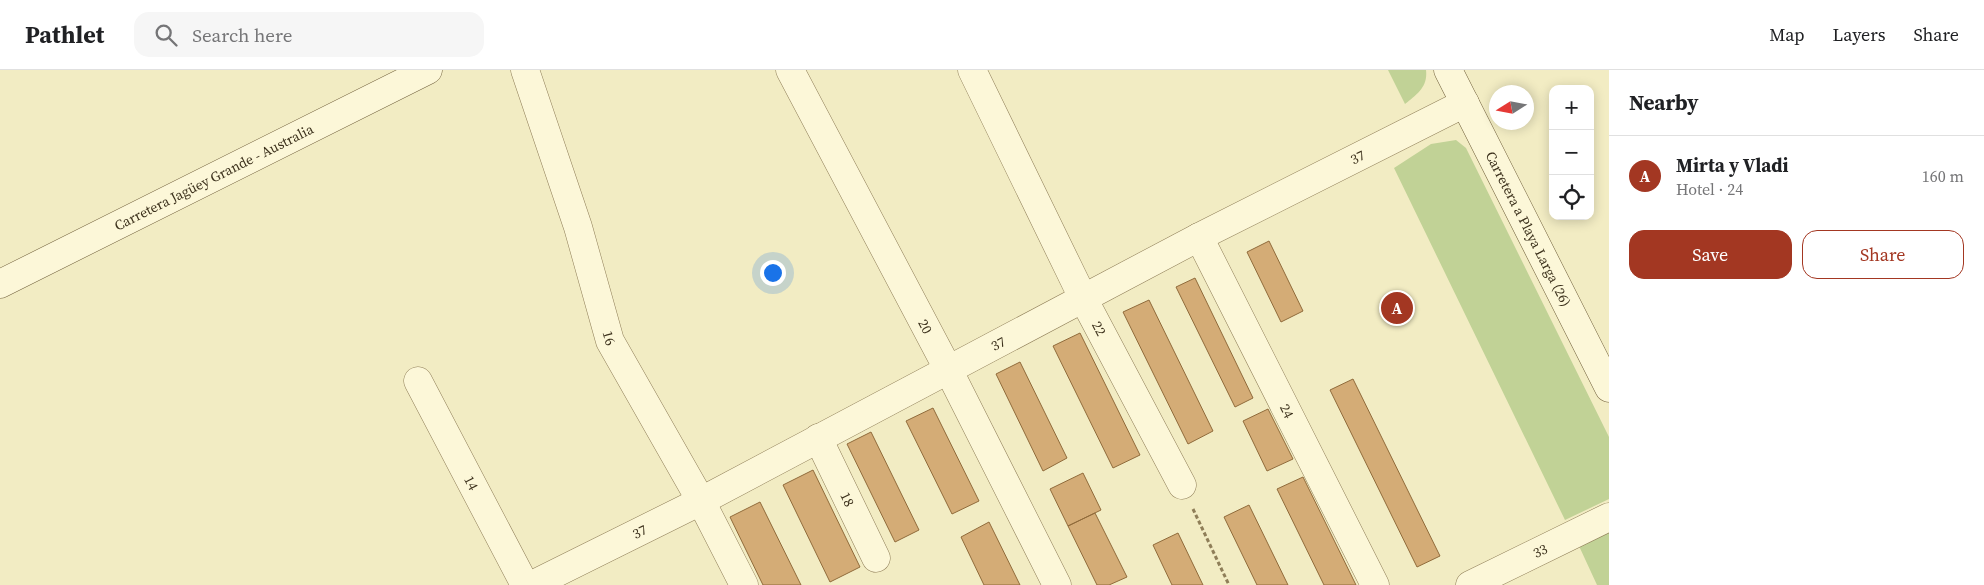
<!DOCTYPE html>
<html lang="en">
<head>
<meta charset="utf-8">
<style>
  body { margin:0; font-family:"Source Serif 4",serif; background:#f6f6f6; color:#202124 }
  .controls { position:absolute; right:15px; top:15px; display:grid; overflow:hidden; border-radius:10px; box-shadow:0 2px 12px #0003 }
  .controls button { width:45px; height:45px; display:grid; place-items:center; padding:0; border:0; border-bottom:1px solid #e0e0e0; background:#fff; color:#202124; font:25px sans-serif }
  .compass { position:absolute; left:1489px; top:15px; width:45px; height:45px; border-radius:50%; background:#fff; box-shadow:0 2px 12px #0003; rotate:259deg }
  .you { position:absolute; left:772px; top:202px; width:18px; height:18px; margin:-12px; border:4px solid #fff; border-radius:50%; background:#1a73e8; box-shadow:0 0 0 8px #1a73e833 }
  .badge { display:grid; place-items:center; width:32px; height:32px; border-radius:50%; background:#a33722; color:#fff; font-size:16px; font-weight:700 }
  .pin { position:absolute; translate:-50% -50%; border:2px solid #fff; box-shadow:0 1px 5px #0006 }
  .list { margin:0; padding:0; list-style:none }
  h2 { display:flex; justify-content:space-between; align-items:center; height:65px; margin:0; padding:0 20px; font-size:21px }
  h2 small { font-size:16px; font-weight:400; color:#757577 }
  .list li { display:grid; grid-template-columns:32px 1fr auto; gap:15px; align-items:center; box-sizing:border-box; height:80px; padding:0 20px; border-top:1px solid #e0e0e0 }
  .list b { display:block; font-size:19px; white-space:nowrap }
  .list p { margin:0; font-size:16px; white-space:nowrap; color:#757577 }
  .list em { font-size:16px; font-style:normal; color:#757577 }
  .actions { display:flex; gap:10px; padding:15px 20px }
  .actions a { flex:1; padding:11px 0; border:1px solid #a33722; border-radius:15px; text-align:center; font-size:18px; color:#a33722 }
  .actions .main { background:#a33722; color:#fff }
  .icon { flex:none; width:28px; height:28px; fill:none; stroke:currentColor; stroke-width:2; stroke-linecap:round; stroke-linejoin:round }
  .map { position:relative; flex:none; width:1609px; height:515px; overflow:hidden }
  header { display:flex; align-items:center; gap:30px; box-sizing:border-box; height:70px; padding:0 25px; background:#fff; border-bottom:1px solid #e0e0e0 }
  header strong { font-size:24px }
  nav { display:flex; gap:28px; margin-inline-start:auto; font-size:18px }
  .search { width:350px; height:45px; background:#f6f6f6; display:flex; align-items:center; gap:12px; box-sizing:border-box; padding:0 18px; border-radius:15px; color:#757577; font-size:19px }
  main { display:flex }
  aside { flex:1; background:#fff }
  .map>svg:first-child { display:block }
  .green { fill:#c1d296 }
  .building { fill:#d4ac76; stroke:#906b3b }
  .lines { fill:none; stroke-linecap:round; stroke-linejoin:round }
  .minor-casing { stroke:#8f7e58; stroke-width:29 }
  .secondary-casing { stroke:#705f3b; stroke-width:29 }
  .path { stroke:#8f7e58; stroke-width:3; stroke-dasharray:4 2.5; stroke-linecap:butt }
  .minor { stroke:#fcf7d8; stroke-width:28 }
  .secondary { stroke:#fcf7d8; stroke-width:28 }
  .labels { text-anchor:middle; stroke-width:4; stroke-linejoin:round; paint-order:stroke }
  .street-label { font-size:14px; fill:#3d321d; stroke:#f9f4d4 }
</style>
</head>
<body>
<header>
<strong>Pathlet</strong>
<div class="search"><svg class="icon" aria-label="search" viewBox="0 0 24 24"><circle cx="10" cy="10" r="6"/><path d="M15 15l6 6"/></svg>Search here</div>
<nav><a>Map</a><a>Layers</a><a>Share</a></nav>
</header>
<main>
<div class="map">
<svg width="1609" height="515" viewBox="0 0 1609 515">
  <rect width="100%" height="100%" fill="#f2ecc3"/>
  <path class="green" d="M1388,0H1426C1428,17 1417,24 1405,34Z
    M1456,70L1466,78L1609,367V429L1565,450L1394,98L1431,74Z
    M1609,462V515H1597L1579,476Z"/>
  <path class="building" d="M1269,171L1303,241L1281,252L1247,182Z
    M1195,208L1253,328L1235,337L1176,217Z
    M1149,230L1213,361L1188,374L1123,242Z
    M1080,263L1140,385L1113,398L1053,276Z
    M1020,292L1067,388L1043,401L996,304Z
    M1353,309L1440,486L1417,497L1330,320Z
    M933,338L979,431L952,444L906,351Z
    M1268,339L1293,389L1267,401L1243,351Z
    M871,362L919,460L895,472L847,374Z
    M813,400L860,497L830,512L783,415Z
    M1083,403L1101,440L1068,456L1050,419Z
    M1303,407L1356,515H1324L1277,419Z
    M760,432L801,515H763L730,447Z
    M1249,435L1288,515H1257L1224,447Z
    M1095,443L1127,507L1109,515H1097L1068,456Z
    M989,452L1020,515H984L961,467Z
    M1178,463L1203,515H1172L1153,475Z"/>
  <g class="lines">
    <g class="minor-casing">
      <g id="minor">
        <path id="s1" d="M525,0L578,157L610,271L701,431L744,515"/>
        <path id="s2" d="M790,0L949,301L1057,515"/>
        <path id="s3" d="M972,0L1083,228L1182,415"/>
        <path id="s4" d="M1199,167L1375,515"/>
        <path id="s5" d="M418,311L525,515"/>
        <path id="s6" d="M818,368L876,488"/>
        <path id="s7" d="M532,515L701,431L1199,167L1465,33"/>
        <path id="s8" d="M1470,515L1609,447"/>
      </g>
    </g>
    <g class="secondary-casing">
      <g id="secondary">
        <path id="s9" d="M1448,0L1609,318"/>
        <path id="s10" d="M0,214L428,0"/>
      </g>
    </g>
    <path class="path" d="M1193,439L1229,515"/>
    <use href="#minor" class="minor"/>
    <use href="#secondary" class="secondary"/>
  </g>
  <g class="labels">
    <g class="street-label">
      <text dy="5" stroke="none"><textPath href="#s7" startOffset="930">37</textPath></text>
      <text dy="5" stroke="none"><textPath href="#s10" startOffset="239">Carretera Jagüey Grande - Australia</textPath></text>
      <text dy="5" stroke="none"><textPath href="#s9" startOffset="178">Carretera a Playa Larga (26)</textPath></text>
      <text dy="5" stroke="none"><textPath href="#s2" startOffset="290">20</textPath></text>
      <text dy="5" stroke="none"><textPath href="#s3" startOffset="288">22</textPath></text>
      <text dy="5" stroke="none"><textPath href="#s1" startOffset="281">16</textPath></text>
      <text dy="5" stroke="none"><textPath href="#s7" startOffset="525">37</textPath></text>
      <text dy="5" stroke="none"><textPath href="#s4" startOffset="195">24</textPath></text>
      <text dy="5" stroke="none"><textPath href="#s5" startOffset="115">14</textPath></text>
      <text dy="5" stroke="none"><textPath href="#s6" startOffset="68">18</textPath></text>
      <text dy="5" stroke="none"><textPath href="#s7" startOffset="120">37</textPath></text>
      <text dy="5" stroke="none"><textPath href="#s8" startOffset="78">33</textPath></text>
    </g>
  </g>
</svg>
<div class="controls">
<button>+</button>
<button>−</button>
<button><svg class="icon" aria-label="locate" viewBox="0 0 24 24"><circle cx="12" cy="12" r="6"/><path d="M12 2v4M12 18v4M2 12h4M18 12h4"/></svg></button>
</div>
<svg class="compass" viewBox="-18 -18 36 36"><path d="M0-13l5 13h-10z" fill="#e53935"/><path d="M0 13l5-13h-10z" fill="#757577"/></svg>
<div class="you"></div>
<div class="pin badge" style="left:1397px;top:238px">A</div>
</div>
<aside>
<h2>Nearby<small></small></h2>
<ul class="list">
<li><span class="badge">A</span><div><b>Mirta y Vladi</b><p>Hotel · 24</p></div><em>160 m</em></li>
</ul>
<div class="actions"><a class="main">Save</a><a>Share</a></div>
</aside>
</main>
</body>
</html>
